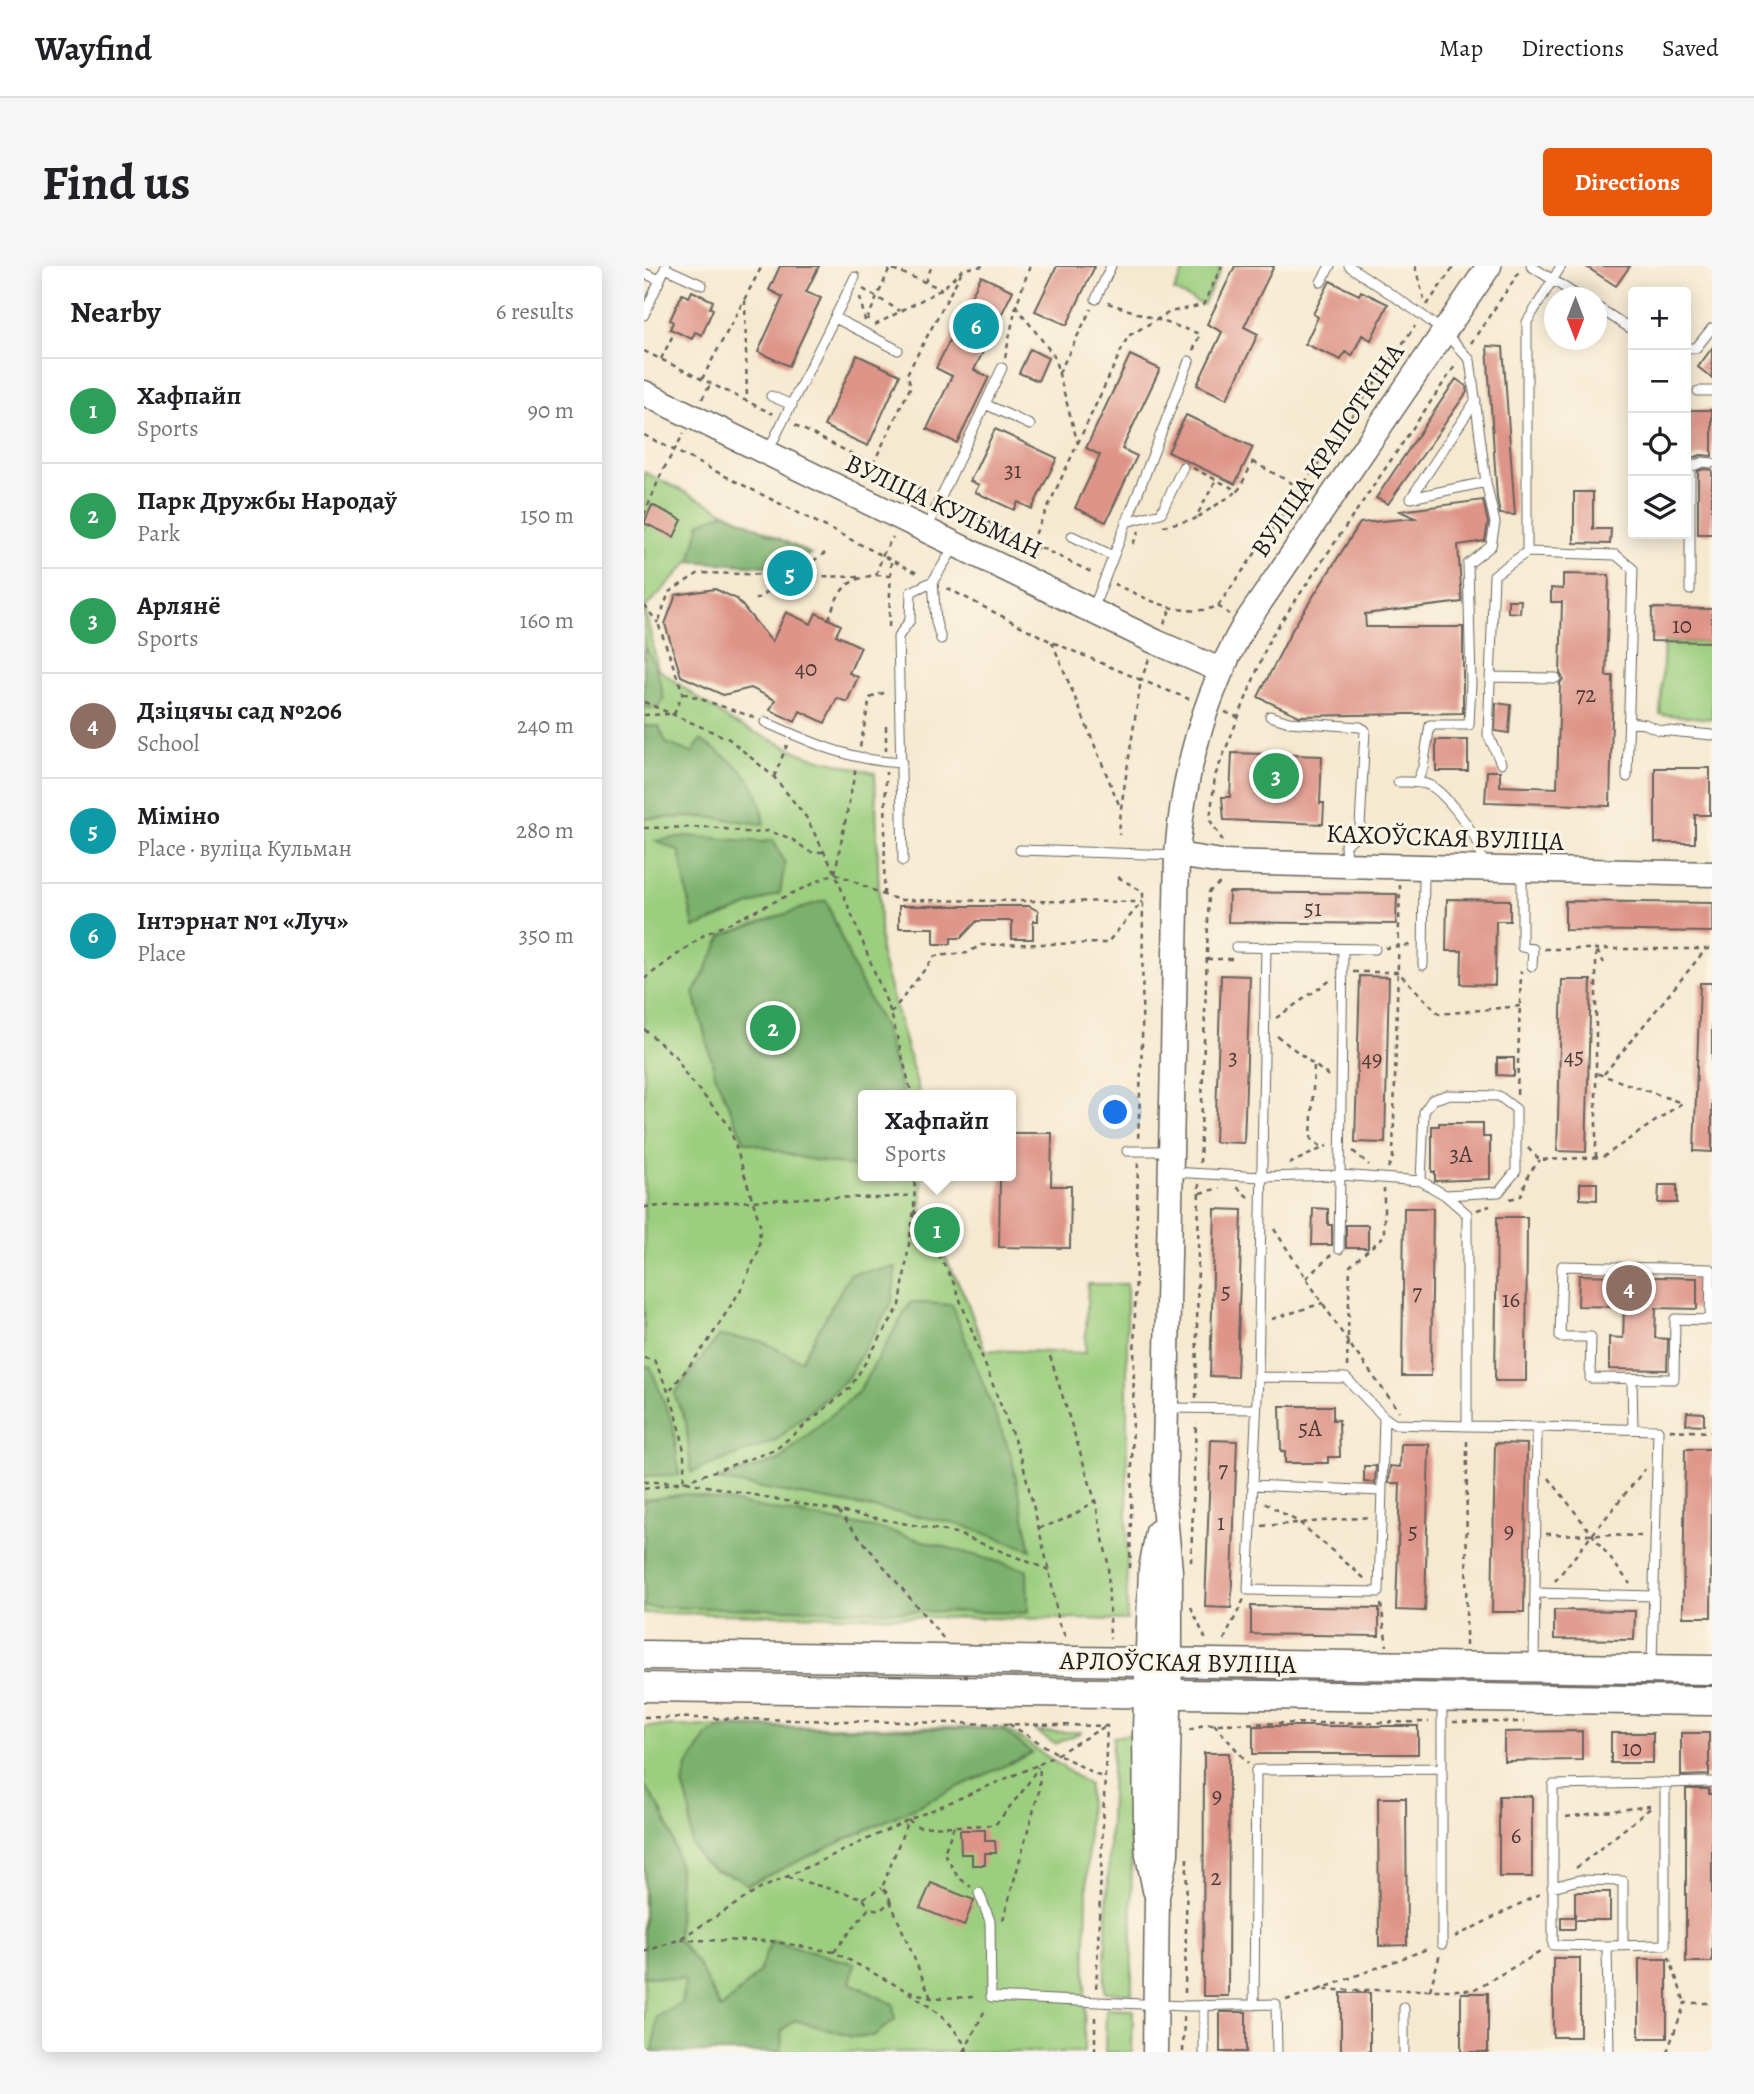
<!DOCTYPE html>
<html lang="en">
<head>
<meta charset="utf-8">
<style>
  body { margin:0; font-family:Alegreya,serif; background:#f6f6f6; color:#202124 }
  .controls { position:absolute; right:21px; top:21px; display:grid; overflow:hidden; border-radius:7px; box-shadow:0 4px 18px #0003 }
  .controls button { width:63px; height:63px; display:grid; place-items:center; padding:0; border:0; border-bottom:2px solid #e0e0e0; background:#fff; color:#202124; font:35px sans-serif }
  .compass { position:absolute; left:900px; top:21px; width:63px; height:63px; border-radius:50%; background:#fff; box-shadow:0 4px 18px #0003; rotate:180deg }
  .you { position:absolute; left:472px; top:847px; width:24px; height:24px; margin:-18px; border:5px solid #fff; border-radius:50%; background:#1a73e8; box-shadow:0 0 0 10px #1a73e833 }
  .badge { display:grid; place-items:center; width:46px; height:46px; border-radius:50%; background:#ea580c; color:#fff; font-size:23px; font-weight:700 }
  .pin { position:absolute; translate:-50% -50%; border:4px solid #fff; box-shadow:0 2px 7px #0006 }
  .popup { position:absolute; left:214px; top:824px; width:158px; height:91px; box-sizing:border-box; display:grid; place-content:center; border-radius:7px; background:#fff; filter:drop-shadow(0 2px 5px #0005); font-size:23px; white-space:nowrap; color:#757577 }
  .popup b { font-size:26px; color:#202124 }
  .popup::after { content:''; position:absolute; left:50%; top:100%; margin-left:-14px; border:14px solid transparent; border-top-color:#fff }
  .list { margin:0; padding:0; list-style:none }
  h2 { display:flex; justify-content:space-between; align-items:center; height:91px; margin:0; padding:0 28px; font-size:30px }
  h2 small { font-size:23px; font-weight:400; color:#757577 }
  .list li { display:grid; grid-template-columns:46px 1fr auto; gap:21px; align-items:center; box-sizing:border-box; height:105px; padding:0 28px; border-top:2px solid #e0e0e0 }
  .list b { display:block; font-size:26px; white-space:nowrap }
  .list p { margin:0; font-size:23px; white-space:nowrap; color:#757577 }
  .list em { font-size:23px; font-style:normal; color:#757577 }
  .icon { flex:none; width:38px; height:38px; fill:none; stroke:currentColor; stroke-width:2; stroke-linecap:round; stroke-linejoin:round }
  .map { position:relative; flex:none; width:1068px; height:1786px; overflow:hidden; border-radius:7px }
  header { display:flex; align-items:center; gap:42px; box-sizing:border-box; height:98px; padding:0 35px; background:#fff; border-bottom:2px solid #e0e0e0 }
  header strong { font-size:33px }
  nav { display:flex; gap:38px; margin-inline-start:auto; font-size:24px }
  .intro { display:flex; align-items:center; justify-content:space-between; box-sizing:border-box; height:168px; padding:0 42px }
  h1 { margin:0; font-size:49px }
  .button { padding:18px 32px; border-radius:7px; background:#ea580c; color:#fff; font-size:24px; font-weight:700 }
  main { display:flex; gap:42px; padding:0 42px }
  aside { flex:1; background:#fff; border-radius:7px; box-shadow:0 4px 18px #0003 }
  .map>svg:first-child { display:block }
  .green { fill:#9bce7e; stroke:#5c754d; stroke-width:2 }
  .forest { fill:#7cb16d; stroke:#4c6644; stroke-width:2 }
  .building { fill:#de9589 }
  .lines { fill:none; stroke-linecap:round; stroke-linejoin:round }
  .service-casing { stroke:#68645b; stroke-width:11 }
  .secondary-casing { stroke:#68645b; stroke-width:27 }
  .primary-casing { stroke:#68645b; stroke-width:31 }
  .path { stroke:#68645b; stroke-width:2.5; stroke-dasharray:5 5; stroke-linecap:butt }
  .service { stroke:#fff; stroke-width:9 }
  .secondary { stroke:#fff; stroke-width:24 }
  .primary { stroke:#fff; stroke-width:28 }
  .labels { text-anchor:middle; stroke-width:6; stroke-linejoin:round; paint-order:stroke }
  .number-label { font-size:23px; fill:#4c3a37 }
  .street-label { font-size:26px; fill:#1c1c1c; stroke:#fcf5e5 }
</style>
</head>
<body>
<header>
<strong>Wayfind</strong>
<nav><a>Map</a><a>Directions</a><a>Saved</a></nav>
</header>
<div class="intro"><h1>Find us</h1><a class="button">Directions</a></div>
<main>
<aside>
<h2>Nearby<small>6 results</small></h2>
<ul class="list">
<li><span class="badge" style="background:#2e9e5b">1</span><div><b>Хафпайп</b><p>Sports</p></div><em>90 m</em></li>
<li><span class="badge" style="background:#2e9e5b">2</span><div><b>Парк Дружбы Народаў</b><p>Park</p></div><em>150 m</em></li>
<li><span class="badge" style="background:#2e9e5b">3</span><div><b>Арлянё</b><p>Sports</p></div><em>160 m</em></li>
<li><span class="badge" style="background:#8d6e63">4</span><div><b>Дзіцячы сад №206</b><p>School</p></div><em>240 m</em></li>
<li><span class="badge" style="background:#0f9aa8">5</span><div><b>Міміно</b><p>Place · вуліца Кульман</p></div><em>280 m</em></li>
<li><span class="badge" style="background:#0f9aa8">6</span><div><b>Інтэрнат №1 «Луч»</b><p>Place</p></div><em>350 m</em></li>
</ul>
</aside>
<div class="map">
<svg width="1068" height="1786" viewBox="0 0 1068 1786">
  <rect width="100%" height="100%" fill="#fcf5e5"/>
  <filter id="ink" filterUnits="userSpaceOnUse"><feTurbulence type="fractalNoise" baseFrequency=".0143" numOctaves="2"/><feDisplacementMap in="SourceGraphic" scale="14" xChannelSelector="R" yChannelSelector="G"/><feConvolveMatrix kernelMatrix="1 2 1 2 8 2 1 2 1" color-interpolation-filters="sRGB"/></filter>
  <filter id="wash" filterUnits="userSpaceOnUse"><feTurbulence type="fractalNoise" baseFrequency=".00686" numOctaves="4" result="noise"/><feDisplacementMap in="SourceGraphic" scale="28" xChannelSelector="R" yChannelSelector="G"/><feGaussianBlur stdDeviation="1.57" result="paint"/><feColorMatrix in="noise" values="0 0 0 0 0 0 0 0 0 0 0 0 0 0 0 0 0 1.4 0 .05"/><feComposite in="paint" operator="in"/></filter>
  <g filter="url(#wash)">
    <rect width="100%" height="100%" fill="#f5e9d0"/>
    <path class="green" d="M542,0H571L577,3L559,39L530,25Z
      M0,206L167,288L135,301L46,295L1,342L14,403L86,455L161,489L231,507L237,690L276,829H219V910H278V946L321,1030L341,1084L441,1087L444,1018H483V1354L0,1347Z
      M1020,376H1068V453L1016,448Z
      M0,1460L361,1462L445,1519L440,1786H0Z
      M393,1466H438L411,1478Z
      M487,1468L488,1727L460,1726L469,1471Z
      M462,1743L489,1744L488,1786H461Z"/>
    <path class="forest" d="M81,246L167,288L135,301L46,295L56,257Z
      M0,380C12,396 17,415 20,434L14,442H0Z
      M0,460H15L22,477L48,487L57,474C95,501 114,508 120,558L63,551L0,552Z
      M42,570L119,576L129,574L141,597L136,627L50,662L35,585L12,575Z
      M182,634L210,703L240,762L259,829H219V902L158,892L100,875L72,811L50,727L79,669Z
      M252,1001L248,1036L202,1114L131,1175L47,1206L42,1156L30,1128L75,1070L117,1075L157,1095L206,1008Z
      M267,1036L308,1039L367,1189L387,1284L312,1257L73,1214L135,1194L214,1126Z
      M6,1100L29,1158L35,1209L0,1210V1101Z
      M42,1228L241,1264L383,1304L384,1347L0,1341V1234Z
      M78,1461L357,1463L388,1487L103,1619L92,1611L71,1604L57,1594L47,1577L46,1542L39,1518L43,1501L64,1468Z
      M0,1519L15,1540L27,1567L35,1601L34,1674L54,1698L77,1743L114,1708L127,1675L211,1698L206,1717L249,1738L251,1754L229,1770L209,1771L151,1754L138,1765L137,1786H9L13,1751L38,1737L41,1714L0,1710Z"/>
    <g id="blocks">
      <path class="building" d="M136,0H175L162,26L177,32L145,100L114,86L139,31L125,24Z
        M413,0H451L423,59L391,45Z
        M591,0H630L600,61L614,68L583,133L553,119L578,66L563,58Z
        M941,0H986L972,20Z
        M337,10L369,25L330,104L345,111L313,177L283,163L308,110L292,102Z
        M686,15L715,29L717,25L744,38L727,74L718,69L708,90L701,86L697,94L661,78L674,51L669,48Z
        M48,25L69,35L66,42L69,43L58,69L51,66L48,73L26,63L29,56L26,54L38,28L45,31Z
        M843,80L859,81L871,249L856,248L853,232Z
        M1068,82V112L1054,101Z
        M386,83L404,92L394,115L375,107Z
        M213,89L256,109L224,180L180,160Z
        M486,89L516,103L478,183L493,190L462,256L431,242L456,189L442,182Z
        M812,113L822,120L823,126L744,238L732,232Z
        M1042,144H1068V190L1057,189L1042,194Z
        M542,149L609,181L591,218L524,186Z
        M351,163L413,192L388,243L374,236L370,244L331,226L335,219L326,215Z
        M1060,203L1068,204V268H1054V205Z
        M930,226H949V263H967L966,278L930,277Z
        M839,234L844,257L841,275L814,279L818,336L721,348L722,361H819V447L655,450L614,431L649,362L716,257L771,252L756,245Z
        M8,239L38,254L30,271L0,257Z
        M919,308L965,309L962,410H969L966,540L841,536L843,505H856V520L913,522L916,417L919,413L916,407L918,336H907V322L919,323Z
        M71,323L93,333L128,376L142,346L167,358L172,347L197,359L192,369L217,381L205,407L214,411L203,436L193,432L181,457L156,445L151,456L126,444L131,434L107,422L79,429L37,410L21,358L32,329Z
        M864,334H877L876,347L864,346Z
        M1008,342L1068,343V376L1007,375Z
        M852,437L867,439L865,467L851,465Z
        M792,474H824V505H792Z
        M588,487L678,490L676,537H680L679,558L580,554L578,531H586Z
        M1011,502H1066V549H1051V577H1011Z
        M585,626L753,628L752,658L584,656Z
        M803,633L866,634V655H852L851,719L817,718L818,685H802Z
        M921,635L1068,637V666L921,664Z
        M255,640H385L394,645V655H389V673H368V655H333L317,672H307V678H290V662H255Z
        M577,709L606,710L600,877L571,876Z
        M716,710L745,711L741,877L711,876Z
        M918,714H947L942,886L913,885Z
        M1056,717H1068V886L1050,885Z
        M853,792H870V810L853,809Z
        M795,857H839V871H846V913L791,915V906H788V860H795Z
        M367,867H408L407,920H427L426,982L355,981L356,910H367Z
        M936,917H953V934L936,933Z
        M1015,919H1033V937H1014Z
        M669,942L684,943V959H688V979H668Z
        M760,942H789L787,1110H758Z
        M571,943L598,944L593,1111L566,1110Z
        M853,951H883L882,1115H851Z
        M702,959H724V982H702Z
        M935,1009L1053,1012V1043L1012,1042L1011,1072L1024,1073L1023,1104L965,1103V1071L979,1072L980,1041L934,1040Z
        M636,1140H689V1154H695L696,1191H684V1197H641V1185H637Z
        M1043,1146L1060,1147V1159L1042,1158Z
        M567,1174L593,1175L587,1342L561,1341Z
        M851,1177L883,1178L880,1346H848Z
        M757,1178H785L781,1345L752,1344L756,1217H745L746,1200L756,1201Z
        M1041,1183H1068L1067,1351H1039Z
        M720,1200H732L731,1217L720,1216Z
        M607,1340L735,1342V1370L607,1368Z
        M910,1344L991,1345L990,1374L910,1373Z
        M609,1460H774V1488H609Z
        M938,1465V1494L860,1495V1466Z
        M967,1467H1009V1497H967Z
        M1037,1467H1065V1509L1037,1510Z
        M560,1487H585L584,1730H559Z
        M1042,1523H1065V1528H1068V1696H1042Z
        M855,1530H888V1611H855Z
        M734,1532H762L763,1679L735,1680Z
        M316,1564H341V1575H351L352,1587H341V1599H328V1588H317Z
        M287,1617L330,1634L320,1660L276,1642Z
        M931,1626H966V1654H931Z
        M917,1651H931V1663H917Z
        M909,1692H936V1771H909Z
        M995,1693H1023V1772H995Z
        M697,1727H726V1786H697Z
        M817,1727H844V1786H817Z
        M576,1746H602V1786H576Z"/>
    </g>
  </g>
  <g filter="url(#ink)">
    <use href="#blocks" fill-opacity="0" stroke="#68645b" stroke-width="2"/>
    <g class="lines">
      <g class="service-casing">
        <path id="service" d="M705,0L778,49L800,66L826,94L842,216L851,257L847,280L824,298L827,417L825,459H786L779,501L773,516
          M887,0L937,32
          M21,2L58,19
          M0,7L15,14
          M677,16L686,0
          M452,33L467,0
          M953,41L989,64
          M0,49L22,0
          M191,52L254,84
          M1042,82H1052L1068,62
          M1054,125H1068
          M127,130L148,139
          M832,134L767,232L842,216
          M341,138L386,159
          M123,187L211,11
          M482,256L517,247L539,201
          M282,263L358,102
          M428,270L469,290
          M883,286L972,289L989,303L983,511
          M1046,324V201L1059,196L1068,197
          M449,343L545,95
          M297,373L292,356L289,315L311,280
          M846,411L912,412
          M626,450L645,456L716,461L721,464L716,561L712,570L701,579L702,598
          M121,456C166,476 207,495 258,497
          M985,456L1001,458L1015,464L1068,469
          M857,497L844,469L850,309L883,286V56L917,0
          M754,516C765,516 777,515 787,520C800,527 822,556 830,570C835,579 837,590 840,601
          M376,584L532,589
          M259,595L254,371L266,354L267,326L289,315
          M878,605V681L889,683L888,700
          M592,681L731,683
          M779,699L780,603
          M483,885H525
          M527,906L618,911L696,909L777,915L801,929L823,948V1160L893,1161
          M777,915L780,846L788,834L803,829L855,830L872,843V905L855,926L801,929
          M695,983L699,683
          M918,1000L1067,1003L1066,1054L1031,1053L1030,1113L946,1112L947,1071H916Z
          M614,1111L622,681
          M988,1113L989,1163
          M522,1142L611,1143
          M740,1151L735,1326L604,1324L614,1111L702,1112L740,1151L750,1158L823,1160
          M608,1219L737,1225
          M891,1327L1010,1330
          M890,1397L893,1161L1014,1164L1008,1398
          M798,1502V1678
          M908,1621L935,1614L979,1615V1679
          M335,1627L346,1655L347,1731L540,1740L632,1738L633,1786
          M963,1680L1021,1679V1516
          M610,1739L612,1504L798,1502V1436
          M560,1786V1739
          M760,1786V1742
          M965,1786L963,1680L909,1679V1519L1068,1516"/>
      </g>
      <g class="secondary-casing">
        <path id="secondary" d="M0,127L512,376L576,404
          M533,589L578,596L1068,608
          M511,1624L504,1589L502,1562L501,1462L507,1303L514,1266
          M511,1786L513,1630L522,1588L526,1395V1305L520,1238L533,589C539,508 561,428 601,358L845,0"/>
      </g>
      <g class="primary-casing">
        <path id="primary" d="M0,1389L1068,1404
          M0,1421L1068,1435"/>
      </g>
      <path class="path" d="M771,0L781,37
        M281,16L288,0
        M219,23L256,45
        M216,31L221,55
        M101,34L103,135
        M464,37L556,68L549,85
        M783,39L810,0
        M372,40L410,90L434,178
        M223,54L246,2L298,23
        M231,59L298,23L319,3L340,0
        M827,77L876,5
        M0,85L129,148
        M361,92L372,40L386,0
        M17,93L31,65
        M415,107L447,43
        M58,113L118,0
        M58,133L67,117
        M151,159L285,227
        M0,169L275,308
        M609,196L655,221
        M229,198L267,120L263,108L317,7
        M549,202L594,225L609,196L603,194
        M269,234L275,222
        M307,238L449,307
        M0,249L18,206L40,167
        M554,251L594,225
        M519,260L551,253L572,214
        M387,277L484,70L526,46L559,39L578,0
        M489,278L495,265
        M368,283L366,282L372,271
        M387,292L394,280
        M232,309L246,310
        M470,318C502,332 539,354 574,340L771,60
        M303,322L408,376L497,414L477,542L475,569
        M111,334L181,287
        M0,339L14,357
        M574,340L585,348
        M185,353C194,325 201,313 232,309L239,288L249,271
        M520,358L527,342
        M245,361L247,294
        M408,376L476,541
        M505,393L497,414L545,433
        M39,427L112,452
        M0,436L85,473L130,511L162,551L191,607L247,747L268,829
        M581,446L594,451
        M30,448L39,427L14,357L25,326L55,307L214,311
        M0,449L27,448
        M216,481L226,432L242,426
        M242,485V457
        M130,511L143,479
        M0,562L67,561L109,567L124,565L146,572L166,586H180
        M579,575L566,554L571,510L626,372L813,97
        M191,607L212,501
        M474,611L499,626L498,778L494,875
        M240,629L242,506
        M741,682L766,679
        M900,683H1068
        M563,693H588
        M709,706H754L795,748L876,740
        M0,713L60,669L191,607L240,629L256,634L498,636
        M247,747L291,690L323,687L337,679L463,677L498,636
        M632,752L687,714
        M0,763L33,792L42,809L85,859L116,958L115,984L96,1025L63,1077L24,1127
        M633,770L686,811
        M670,800L667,873L679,882
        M960,808L1062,683
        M873,828L877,705
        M884,882L896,894L959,891L1038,837L952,807
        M709,885L725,899
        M952,891V683L960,697
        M556,897L565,626L577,616
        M645,898L683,880
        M744,902L749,891L756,619
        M593,921L606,933
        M556,927L576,922
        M866,933L877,930L885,907L896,894
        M0,941L179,931L234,932L271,929
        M270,944L308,1013L378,1194L405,1304L415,1358L423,1374
        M833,944L846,940
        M630,963L704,1076L755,1145
        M662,1012L687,989
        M628,1053L679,1037
        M406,1090L451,1234L464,1297L466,1373
        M0,1092L10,1094C28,1131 45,1174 39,1216
        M703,1101L706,1000L740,970V923
        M552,1132L555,918
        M1026,1164L1068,1166
        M905,1212L986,1318
        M0,1216H35
        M42,1216L311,1267L405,1304
        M0,1223L39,1216L131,1184L206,1122L256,1039L270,944L271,910
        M621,1237L656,1257L721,1313
        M194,1245L299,1372
        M618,1260L727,1251
        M395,1262C418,1255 433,1249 451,1234
        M902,1268L1001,1270
        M547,1296L552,1156
        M486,1302L494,895
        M911,1315L1001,1203
        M737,1338L743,1380
        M547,1341L563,1376
        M580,1374L600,1333
        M822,1380L823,1170
        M0,1451L463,1460L452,1725
        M809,1456H880
        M365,1458L414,1488L459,1512
        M570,1458L604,1497
        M545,1464L562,1458L785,1456
        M922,1551L1006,1540
        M310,1560L300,1587L314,1611L327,1621
        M932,1602L1009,1540
        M143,1611L219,1632L225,1642
        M219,1632L238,1622
        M246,1635L287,1732
        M359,1654L395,1525L396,1498L460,1461
        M811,1671L899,1626
        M36,1674L127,1675L190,1686L261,1724L286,1741L306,1758L322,1780L323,1786
        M0,1686L34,1674L116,1623L267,1553L396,1498
        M190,1686L225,1642L237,1644L246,1635L245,1629L238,1622L264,1554L275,1561L351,1559L381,1522L394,1501
        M1025,1691L1041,1737
        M674,1724L786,1682
        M786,1724L796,1688
        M265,1725L287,1732L334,1731
        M541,1727L543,1590
        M642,1734L674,1724H829L900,1684
        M320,1786L342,1742
        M451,1786V1749
        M539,1786L540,1751
        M1023,1786L1041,1737H1068"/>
      <use href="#service" class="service"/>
      <use href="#secondary" class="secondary"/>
      <use href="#primary" class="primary"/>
    </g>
  </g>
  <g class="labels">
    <g class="number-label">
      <text x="369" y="212">31</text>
      <text x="1038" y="367">10</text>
      <text x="162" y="410">40</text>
      <text x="942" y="436">72</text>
      <text x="669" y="650">51</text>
      <text x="930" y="798">45</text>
      <text x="589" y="799">3</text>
      <text x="728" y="800">49</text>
      <text x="817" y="896">3А</text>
      <text x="582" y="1033">5</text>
      <text x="773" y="1034">7</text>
      <text x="867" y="1041">16</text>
      <text x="666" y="1170">5А</text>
      <text x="579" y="1211">7</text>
      <text x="577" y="1264">1</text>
      <text x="865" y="1272">9</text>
      <text x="769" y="1273">5</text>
      <text x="988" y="1490">10</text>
      <text x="573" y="1537">9</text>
      <text x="872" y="1577">6</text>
      <text x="572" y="1619">2</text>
    </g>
    <g class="street-label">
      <text transform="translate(683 184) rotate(-56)" y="9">ВУЛІЦА КРАПОТКІНА</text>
      <text transform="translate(300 240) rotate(25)" y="9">ВУЛІЦА КУЛЬМАН</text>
      <text transform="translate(801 571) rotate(2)" y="9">КАХОЎСКАЯ ВУЛІЦА</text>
      <text transform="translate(534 1396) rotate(1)" y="9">АРЛОЎСКАЯ ВУЛІЦА</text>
    </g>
  </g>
</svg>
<div class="controls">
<button>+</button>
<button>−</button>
<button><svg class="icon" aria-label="locate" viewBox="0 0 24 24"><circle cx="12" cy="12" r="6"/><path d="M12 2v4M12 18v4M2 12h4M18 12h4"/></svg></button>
<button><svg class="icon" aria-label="layers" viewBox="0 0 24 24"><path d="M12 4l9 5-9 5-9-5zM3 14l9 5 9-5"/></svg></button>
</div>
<svg class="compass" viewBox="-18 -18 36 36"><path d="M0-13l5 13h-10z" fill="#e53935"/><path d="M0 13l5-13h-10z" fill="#757577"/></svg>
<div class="you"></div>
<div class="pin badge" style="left:293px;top:964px;background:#2e9e5b">1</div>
<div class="popup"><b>Хафпайп</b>Sports</div>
<div class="pin badge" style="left:129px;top:762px;background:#2e9e5b">2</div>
<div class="pin badge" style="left:632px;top:510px;background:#2e9e5b">3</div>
<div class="pin badge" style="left:985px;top:1022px;background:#8d6e63">4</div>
<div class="pin badge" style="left:146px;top:307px;background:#0f9aa8">5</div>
<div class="pin badge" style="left:332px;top:60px;background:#0f9aa8">6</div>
</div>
</main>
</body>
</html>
